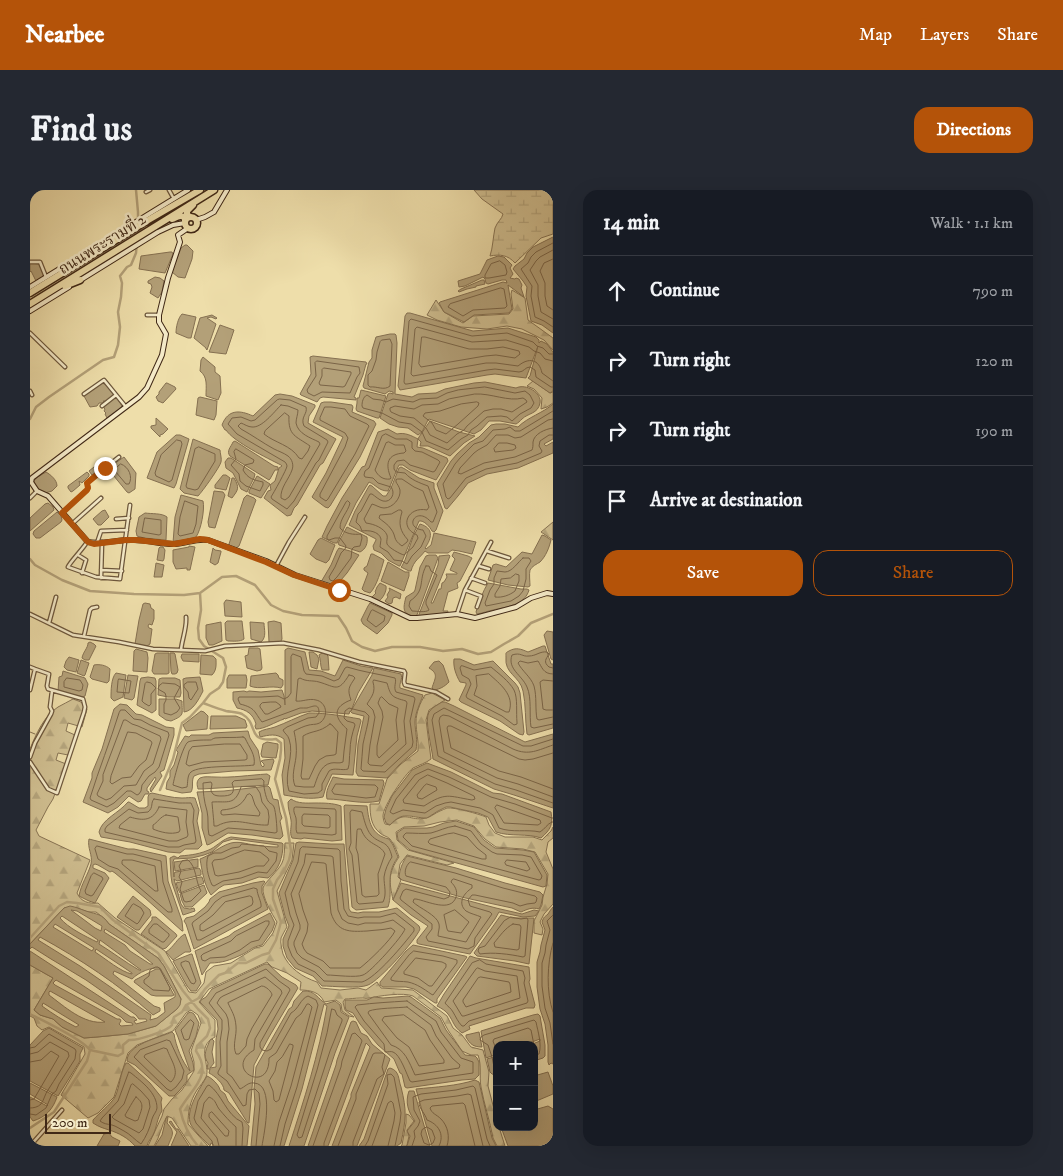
<!DOCTYPE html>
<html lang="en">
<head>
<meta charset="utf-8">
<style>
  body { margin:0; font-family:"IM FELL DW Pica","Noto Serif Thai",serif; background:#242831; color:#f1f3f6 }
  .controls { position:absolute; right:15px; bottom:15px; display:grid; overflow:hidden; border-radius:10px; box-shadow:0 5px 20px #0002 }
  .controls button { width:45px; height:45px; display:grid; place-items:center; padding:0; border:0; border-bottom:1px solid #363941; background:#171b24; color:#f1f3f6; font:25px sans-serif }
  .scale { position:absolute; left:15px; bottom:12px; width:66px; box-sizing:border-box; padding-left:5px; border:2px solid #402816; border-top:0; font-size:14px; line-height:18px; white-space:nowrap; color:#402816; -webkit-text-stroke:4px #f4eac8; paint-order:stroke }
  .stop { position:absolute; width:15px; height:15px; margin:-11px; border:4px solid #b45309; border-radius:50%; background:#fff }
  .stop.end { background:#b45309; border-color:#fff; box-shadow:0 1px 5px #0008 }
  .list { margin:0; padding:0; list-style:none }
  h2 { display:flex; justify-content:space-between; align-items:center; height:65px; margin:0; padding:0 20px; font-size:21px }
  h2 small { font-size:16px; font-weight:400; color:#9ea1a6 }
  .list li { display:grid; grid-template-columns:32px 1fr auto; gap:15px; align-items:center; box-sizing:border-box; height:70px; padding:0 20px; border-top:1px solid #363941 }
  .list b { display:block; font-size:19px; white-space:nowrap }
  .list em { font-size:16px; font-style:normal; color:#9ea1a6 }
  .actions { display:flex; gap:10px; padding:15px 20px }
  .actions a { flex:1; padding:11px 0; border:1px solid #b45309; border-radius:15px; text-align:center; font-size:18px; color:#b45309 }
  .actions .main { background:#b45309; color:#fff }
  .icon { flex:none; width:28px; height:28px; fill:none; stroke:currentColor; stroke-width:2; stroke-linecap:round; stroke-linejoin:round }
  .map { position:relative; flex:none; width:523px; height:956px; overflow:hidden; border-radius:15px }
  header { display:flex; align-items:center; gap:30px; box-sizing:border-box; height:70px; padding:0 25px; background:#b45309; color:#fff }
  header strong { font-size:24px }
  nav { display:flex; gap:28px; margin-inline-start:auto; font-size:18px }
  .intro { display:flex; align-items:center; justify-content:space-between; box-sizing:border-box; height:120px; padding:0 30px }
  h1 { margin:0; font-size:35px }
  .button { padding:12px 22px; border-radius:15px; background:#b45309; color:#fff; font-size:18px; font-weight:700 }
  main { display:flex; gap:30px; padding:0 30px }
  aside { flex:1; background:#171b24; border-radius:15px; box-shadow:0 5px 20px #0002 }
  .map>svg:first-child { display:block }
  .forest { fill:url(#forest-firs); stroke:#887454 }
  .wetland { fill:url(#wetland-marsh); stroke:#887454 }
  .water { fill:#b3a078; stroke:#857051; fill-rule:evenodd }
  .lines { fill:none; stroke-linecap:round; stroke-linejoin:round }
  .shore { stroke:#7a6447; stroke-width:1 }
  .stream { stroke:#857051; stroke-width:1 }
  .canal { stroke:#b3a078; stroke-width:2.5 }
  .street-casing { stroke:#6c563b; stroke-width:5 }
  .secondary-casing { stroke:#402816; stroke-width:6 }
  .highway-casing { stroke:#402816; stroke-width:9 }
  .street { stroke:#f4eac8; stroke-width:2.5 }
  .secondary { stroke:#f4eac8; stroke-width:4 }
  .highway { stroke:#eedeaa; stroke-width:6 }
  .route { stroke:#b45309; stroke-width:6 }
  .labels { text-anchor:middle; stroke-width:5; stroke-linejoin:round; paint-order:stroke }
  .street-label { font-size:15px; fill:#402816; stroke:#f4eac8 }
</style>
</head>
<body>
<header>
<strong>Nearbee</strong>
<nav><a>Map</a><a>Layers</a><a>Share</a></nav>
</header>
<div class="intro"><h1>Find us</h1><a class="button">Directions</a></div>
<main>
<div class="map">
<svg width="523" height="956" viewBox="0 0 523 956">
  <defs>
    <pattern id="forest-firs" width="22" height="20" patternUnits="userSpaceOnUse" patternTransform="scale(1.25)"><rect width="22" height="20" fill="#d0bf91"/><path d="M5 1l3.5 6h-7zM16 11l3.5 6h-7z" fill="#b4a47c"/></pattern>
    <pattern id="wetland-marsh" width="20" height="14" patternUnits="userSpaceOnUse" patternTransform="scale(1.25)"><rect width="20" height="14" fill="#d0bf91"/><path d="M1 5h8M5 5V1M11 12h8M15 12V8" fill="none" stroke="#b4a47c"/></pattern>
  </defs>
  <rect width="100%" height="100%" fill="#eedeaa"/>
  <filter id="stains"><feTurbulence type="fractalNoise" baseFrequency=".004" numOctaves="4"/><feColorMatrix values="0 0 0 0 .2 0 0 0 0 .09 0 0 0 0 .02 0 0 0 .5 -.17"/></filter>
  <radialGradient id="worn" r=".72"><stop offset=".6" stop-color="#630" stop-opacity="0"/><stop offset="1" stop-color="#630" stop-opacity=".3"/></radialGradient>
  <path class="forest" d="M482,100L495,108L498,130L523,148V160L514,150L492,139L477,136L457,139L431,137L407,130L397,125L406,110L414,122L433,133L443,126L479,124L483,119L481,104Z
    M503,191L520,203L523,202V213L517,217L511,219L512,208L504,199L497,196Z
    M523,332V350L511,342Z
    M402,503L415,510L399,520L396,530L401,569C396,573 389,575 383,578C375,584 353,616 353,626C353,628 354,632 355,634L360,635C376,619 379,632 396,628C401,627 405,623 410,621C412,620 415,619 417,618C424,617 449,624 456,627L459,635L465,643L475,647H503L512,650L521,641L523,637V648L518,652L516,662L523,679V714L514,724L510,732L513,739L512,745L504,743V731L512,715L513,707L517,694L518,684L505,662L493,659L466,657L455,649L444,636L427,630L410,632L394,636L374,637L366,642L367,650L378,660L424,673L417,675L377,665L370,674L368,687L371,690L363,710C359,691 358,683 369,667C367,661 364,654 360,649C357,646 353,646 350,643C341,636 340,625 340,614H349L357,589L371,574L388,561C389,551 386,542 386,532C386,523 390,513 395,505Z
    M43,509L51,512L57,519L52,537L38,533L36,541L45,545L38,565L28,563L26,570L36,574L23,609L18,617L6,640L9,646L60,670L47,703C51,712 59,714 68,713L85,728L135,761L159,802L166,803L174,793L176,782L184,776L201,773L225,758L233,756L243,743L247,732C242,724 232,707 233,698C234,693 249,680 252,673C255,668 254,659 255,653H264L262,670L247,701L257,737C255,740 253,744 251,748C250,753 252,759 253,764C259,778 272,787 287,792L291,798L310,800L328,798L336,800L347,792L351,798L383,800L417,826L423,838L432,845L441,857L453,860L459,882L458,896L465,923L467,924V937H469L475,956H467L463,948C460,931 454,914 451,897C449,886 452,876 448,865H441L432,861L418,840L411,827L383,806C373,802 349,806 339,808C334,809 336,808 331,808C325,808 320,809 315,809L313,812L315,820L324,827L319,826L312,821L311,814L306,810L294,812C290,802 280,800 270,800L271,792L257,783L242,777L237,772L179,799L169,812L185,830V847C165,857 181,875 176,887C174,891 170,896 167,900C160,911 158,922 158,934L178,956H161L142,928L137,926C131,936 130,947 124,956H118L132,926L134,919L142,909L152,900L164,881V872L161,861L171,833L168,825L161,820L156,823L143,841L107,855L98,863L84,907L68,923L58,928L31,905L55,864L54,857L19,837L12,840L7,836L4,828L0,826V775L23,788L4,820L10,825L23,829L32,837L54,848L67,847L98,844L126,836L147,819L151,809L134,776L128,768L79,734L75,729L66,722H58L47,718H34L0,754V559C6,544 14,526 28,517C33,514 38,512 43,509Z
    M376,924L379,925L384,931L377,940L379,946L377,955L376,956H371L372,955L376,933Z"/>
  <path class="wetland" d="M444,0H523V44L511,48L485,73C478,65 470,64 460,66C463,57 463,47 465,38C467,32 472,29 473,24L452,9Z"/>
  <path class="water" d="M523,47V143L512,135L501,131L496,106L497,97L493,91L483,79L485,76L494,69L497,63L503,57Z
    M155,55H157L163,61L162,69L155,88L148,87L142,82L151,58Z
    M140,62H142L143,64L135,83L109,79L111,66Z
    M468,66L474,67L482,75L480,78L483,84L480,88L485,89L486,88L489,89L492,95L491,98L494,107L478,95L482,119L479,123L444,125L434,132L414,122L409,113L410,112L473,92L477,93L476,90H472L458,94L456,93L455,89L453,87L435,96L429,97L428,91L450,84L457,70Z
    M0,73L9,74L14,86L6,91L1,81L0,82Z
    M125,87L130,88L134,91L132,102L128,108L120,103L122,97L121,94L118,93V91Z
    M452,90H454L455,94L446,96V97L437,99L429,102L428,101L431,99Z
    M377,123H380L443,141L478,138L506,147L509,150V153L511,151L517,154L523,162V201L520,203L498,188L500,186L508,156L496,188L465,184L457,185L370,200L368,196L375,126Z
    M152,124L166,127L161,148H158L146,143C146,137 148,128 152,124Z
    M182,125L187,128L186,129L181,127L177,128L186,134L177,160L176,159V158L164,148L170,128Z
    M190,135L204,140L196,164L179,162Z
    M360,144H365L366,145L367,153L365,204L382,207L388,204L406,203L415,199L444,193L455,192L486,198C496,193 512,203 510,213C508,224 498,223 492,229C490,231 488,233 486,234L470,231H459L451,240L444,244L399,229L398,230L392,242L388,245L378,238L368,237L359,234L350,228L358,204L360,203L363,204V202L359,201L355,204L334,198L333,196L339,172L342,168V160L346,147Z
    M283,166L336,172L337,174H336L333,185L324,207L326,208V210L293,207L290,208L287,212L271,205L270,204L281,184L280,167Z
    M173,167L185,177V182L190,186L191,203L188,210L176,206C176,196 178,187 170,181L171,170Z
    M72,193C76,194 83,201 84,205L77,211H73L75,213H69L67,216L60,217L54,206L57,204V203Z
    M136,193H137L145,197L146,199L133,213L128,211L126,207L129,204V202Z
    M331,200L356,206L349,228H347L327,221L326,219L327,213V208H329Z
    M250,204L262,206L285,215V217L279,226L278,233L306,249L293,273L290,275L267,315L264,318L261,325L257,326L234,308L238,301L241,300L240,295L245,291L249,278L252,276L251,275C237,268 204,252 196,240H195L192,235C198,219 210,220 223,226L245,205Z
    M84,207L87,208L92,216L91,218L77,228L75,224L76,223L74,221L75,219L74,218V215Z
    M170,207L187,211L186,225L184,230L166,225L168,208Z
    M294,212H301L322,215L323,217L322,222L344,231L346,234L330,267L300,316L298,318L295,317L283,308L282,307L296,283L313,247L283,232L291,213Z
    M523,214V249L514,254L516,256L523,252V263L488,278L457,284L438,293L428,306L417,319L415,318L407,294L421,271L427,264L439,253L449,247L461,235L466,234H475L488,237C498,227 513,223 523,214Z
    M126,228L138,239L133,244L130,245V247L121,238V236L126,235Z
    M400,231L429,242L445,246L434,253L420,266L398,256H390L391,252L388,249L389,247Z
    M358,239L367,244C375,242 382,246 388,249L387,257L393,258L417,268L418,271L406,290L380,280L373,275H369L368,277L358,301C349,301 346,295 339,292L326,313L307,353H304L292,347L297,336L312,308L332,277L335,276L348,242Z
    M146,245H150L159,249L146,294L144,298L117,288L127,262Z
    M163,249L190,260C190,263 192,269 191,272C190,277 172,302 168,306L154,303L150,299Z
    M205,251L244,276L248,277V280H245L240,289L239,290L200,266C196,261 201,257 203,252Z
    M94,267L106,283L105,299L99,303L97,302L79,280L81,276Z
    M198,268H201L225,284L224,288L217,302L211,299L203,283L196,278L195,272Z
    M74,269L77,272V274L62,285L59,281Z
    M371,277L375,279L389,288L404,293V298L413,321L406,340L404,342L402,341C400,337 394,330 389,331L370,376H369L358,370L351,363L344,360L343,356L346,350V349L319,335L325,321L339,296L340,295L342,296L353,306H356L361,298L369,278Z
    M16,282C21,285 27,290 27,296L22,301L15,303C10,300 5,297 4,291L6,288Z
    M57,282L59,284V286L52,293L49,291L50,295L43,301L41,302L38,298V296Z
    M193,285H196L200,288L196,300L185,298V295Z
    M227,286L229,287L240,294L233,305L231,308L219,303V301Z
    M202,288H204C210,298 208,300 202,308L198,306Z
    M184,301L193,302L195,305L185,338L179,337L178,332Z
    M151,305L173,311C175,319 171,340 166,347L143,353L145,327Z
    M217,305L224,308L226,310L209,356L206,358L200,356L199,354L214,308Z
    M18,313L23,317L24,320L0,341V328L15,314Z
    M75,320L79,327L71,335H68L63,329L72,321Z
    M27,322L31,326L32,330L31,332L10,348H6L3,344L4,341Z
    M115,323C122,324 132,323 137,327L136,350H135L114,348L107,346L106,341L109,327Z
    M390,334C404,338 402,348 395,358L396,359L401,355L404,343L446,352L442,364L429,361L422,360L418,363H398L395,361C389,369 384,370 381,381H379L371,377L372,376L375,370L383,347Z
    M317,337L337,347C338,353 336,359 330,362L309,355L308,353Z
    M512,345L515,346L521,350C519,358 516,366 510,372C507,374 502,376 500,380C499,384 500,392 500,396L498,397L478,395L458,390L463,375L466,374L476,377L492,362L502,364Z
    M291,348L305,355L299,370L296,373L286,369L280,364L288,350Z
    M159,356L165,357L160,380H157V378L146,379L143,372V360L159,357Z
    M130,357H133L135,360L134,369L133,371L127,370L129,358Z
    M183,358L185,360L191,361V362L188,373L185,375L180,372Z
    M309,358L320,361L329,365L317,383L305,397L291,392L301,375L307,361Z
    M424,362L438,366L442,368L430,391L427,393L428,398L418,402L413,421H418L417,424L388,427L408,375L409,366L419,365L420,366L401,413H403L409,399H411L412,393L414,392L417,387L416,384H427V383L420,380L425,369L422,366Z
    M341,364H343L354,370C351,380 347,396 340,403L334,401L332,399L338,383L334,380V378L337,376Z
    M399,365H406L408,368L387,425L385,426C372,425 373,418 376,407L384,402L385,400L390,377L396,366Z
    M358,372L375,382H379V386L374,401L351,391Z
    M126,373L134,375L132,387H124Z
    M350,393L356,396C357,401 353,408 349,411L342,407L346,403L345,402L347,397Z
    M458,393L491,399H497L499,400C495,415 476,417 463,420C458,421 453,423 447,424L446,422C449,412 453,401 458,393Z
    M359,398L371,404L370,409L366,407L363,408L362,413L359,414L355,411L358,407L357,405L360,400Z
    M196,410L211,412L212,427L195,426L194,413Z
    M115,413L120,414L121,418L124,420V429L122,435L119,434L118,436L119,438L122,439L120,454L117,456L105,454L109,430L113,414Z
    M340,413L362,423V425L358,433L347,444L333,434L331,430L338,416Z
    M197,431H212L214,449C210,452 203,451 198,451L196,450L195,433Z
    M244,431L251,433L252,449L250,453L239,452L238,432Z
    M191,432L192,451L183,455H179L176,448V435Z
    M220,432L234,433C234,439 237,447 231,452L221,449Z
    M517,441L523,442V470L521,469L514,445Z
    M60,452L64,454L66,456L59,470H55L52,468C53,462 58,458 58,453Z
    M513,456H515L521,474H523V538L499,545L497,544C495,531 496,514 493,501C490,486 474,484 476,467C476,463 475,463 479,461C486,457 491,459 498,462Z
    M219,458H228L230,459L232,478L231,480L227,481L217,478L215,466L218,465Z
    M258,458L275,462L279,480L291,481L305,486L313,470L331,476L343,478L328,503L321,521L342,485L344,478L371,484C373,489 369,493 370,498L393,505C390,514 385,523 385,532C385,542 388,550 386,560L369,575L357,588L328,586L326,582L328,554L334,526L322,523L320,521L319,524L282,521L271,523L255,529L254,528V529C245,532 235,539 226,539L225,536L226,534C223,524 217,520 207,518L203,510V502L214,501L217,502L219,501L231,502L252,500L254,506L255,515V460Z
    M106,459L117,462L118,468L117,482L103,481L104,461Z
    M279,462H283L287,465L289,469L287,479L281,477Z
    M127,463H139V483L137,484H124L122,481L125,464Z
    M140,463H144L145,464L148,480L147,483L145,484H142L141,481Z
    M292,463L296,464L298,466L299,480H292C290,475 291,470 289,465Z
    M152,464H169V472L153,471L151,467Z
    M171,465L183,466L186,469C186,474 187,480 182,485L170,484Z
    M39,467L49,470L46,482L37,480L34,477L36,471Z
    M424,469H430L444,475L463,471L485,493L488,497L490,503L494,542L493,545L489,544L470,531L431,512L429,510L436,495V493L430,492C426,485 423,477 424,469Z
    M51,470L59,473L55,485L54,486L47,483Z
    M409,471L413,475L419,492C414,497 410,499 404,500L402,498C405,488 409,484 399,478L404,472Z
    M64,475C69,474 76,475 80,479L79,491L77,493L62,489L60,487Z
    M33,481L55,488L58,494L55,506L53,507L28,501L29,487L32,486Z
    M86,483L96,485L93,507L84,511L81,508C81,501 81,488 86,483Z
    M246,483L248,485L249,488L253,490V495L251,498C241,495 229,500 220,496L221,486Z
    M98,485L108,486L104,508L102,510L94,508Z
    M199,485H216L217,490L216,498H197V489Z
    M118,487L125,488L126,491V520L122,523L107,515L110,491L111,488Z
    M170,487L173,501C169,509 163,521 154,522L153,489L156,488Z
    M132,488H145L150,490L151,503L150,507H138L128,505L129,489Z
    M129,509H146L152,511C152,525 155,525 141,531L136,530L129,525Z
    M412,512H415L424,516L495,552L523,544V618L484,605L464,599L403,569C402,558 394,530 399,522C402,517 408,515 412,512Z
    M90,514L97,515L106,524L112,525L136,537L144,538V545L134,580L130,582L132,586L121,602L120,599L126,589L125,587L117,598V601L119,602L118,604H115L111,611L108,612L99,606L88,617L78,623L53,612L62,588V583L72,559L84,519Z
    M171,521L174,522L178,526L177,539L156,541L153,535Z
    M279,523C297,523 313,526 330,529L331,531L327,546L323,585L302,584L296,597L293,607C280,610 267,607 254,605L252,585L255,568L254,549C246,543 239,545 230,547L229,542C234,539 239,539 245,537C256,533 267,527 279,523Z
    M181,526H206L215,530L217,536L216,538H213L180,539Z
    M218,541L220,548L228,560L231,575L233,577L234,576V574L231,571L234,570L243,569L244,571L241,580L204,581L169,584L164,586C161,591 164,597 161,602L152,603L136,599L137,592L140,587V581L144,575L148,562L146,560L155,546L159,547L161,545H179L183,543Z
    M237,552L248,554V558L246,568L232,567L231,564L233,554Z
    M397,573L421,582L463,603L472,604L521,622C523,635 521,639 511,648C497,643 481,647 466,642L458,627L448,623L420,617H416L408,621L397,628C380,628 373,620 360,635L356,633L354,627L356,619L362,606L382,580Z
    M237,584L240,586L238,595L172,599H168C167,595 166,591 170,588C174,586 180,587 185,587C202,588 220,585 237,584Z
    M303,587L314,589L353,590L354,593L349,611C332,615 314,609 297,609C295,601 300,594 303,587Z
    M238,596L240,598L243,609L248,610L250,622L252,628L250,631L253,646L250,649L222,645L198,643L180,654L177,655L172,638V623L167,602L194,601Z
    M122,603C132,605 142,608 152,608C157,608 160,607 165,608L169,620L167,631L172,655L168,659H155L150,663L138,662L100,652L71,647L69,642C72,629 89,623 98,612H99L109,618H115L118,616V607L119,604Z
    M261,609C268,614 277,613 285,613C294,613 303,613 311,616L312,650L302,651L274,648L271,649L262,648C259,642 262,637 261,630C260,624 258,619 258,612Z
    M315,615L337,616C339,632 341,645 359,649L363,655L368,667C354,686 364,699 358,717L326,720L322,717L316,656L314,616Z
    M426,631L444,637L454,650L465,658L493,660L504,662L517,685L516,696L513,697L380,660L368,650L367,643L374,638H397L403,637L414,633Z
    M201,647L252,653L253,654C253,667 249,680 238,688L229,687L212,693L194,695L189,698L181,705C174,695 172,680 170,669C181,665 190,656 201,653C209,651 217,654 224,655C232,656 240,657 248,657V655L203,649L193,652L182,662L174,665L162,668L144,669L143,672L144,687V683L146,682L169,678L171,681V685L147,691L144,689L151,714L154,718L160,719L164,718L165,721L153,725L142,693L141,686L140,668L144,666L148,668L150,666C162,665 170,664 181,659C188,655 193,649 201,647Z
    M59,649L98,659H104L136,666L138,691L152,731L153,741H152L115,708L85,683L82,681L80,682L68,675L65,674L63,675V678L75,683L79,688L65,713L59,711L49,706C51,694 58,685 61,674C63,665 57,658 59,649Z
    M269,652L301,654H314L319,719L321,722L328,723L333,722H349L367,718L389,736L390,739C386,750 349,791 338,795C329,799 303,796 292,796L283,786L265,778L257,768L253,756V749L259,736L255,726L249,703L263,670L266,653Z
    M377,666L426,678L475,693L510,702L513,705L511,715L509,719C502,717 498,719 491,722L482,718L431,707L372,690L369,687C370,679 372,673 377,666Z
    M168,669V677L145,681L144,672Z
    M170,687H172L174,693L172,694L150,703L148,699L146,693Z
    M234,691L235,692L232,696V703L238,719L164,759L156,734L154,731L156,728L164,726L175,717L179,712L180,709L189,702L223,693Z
    M371,693L466,718L492,724L504,720L509,721L505,726L493,727L469,722L465,729L440,764L389,754L387,753V750L398,736L381,725L363,710Z
    M174,695L177,703L162,717H155L152,711L150,704Z
    M103,706L120,720L121,725L109,740H106L87,727Z
    M40,716C46,717 50,719 56,721C68,725 71,723 79,734L128,768L134,776L151,809L150,815L147,819L126,836L98,844L67,847L54,848L32,837L23,829L10,825L4,820L23,788L0,775V761L101,827H104L107,830L104,831L106,834L117,831L116,829H109L106,825L56,790L21,769L2,757L0,759V754L34,718ZM41,720L47,721L72,736L71,741L65,738ZM32,726L68,750L67,752C55,746 38,738 30,728ZM25,734L64,758L62,761L23,737ZM75,739L97,753L123,774H120L100,761L95,755L74,742ZM10,747C50,769 88,794 123,825L130,821V818L124,816L83,784L84,781L102,789C109,782 121,777 130,778L145,803V807L134,813L135,822L127,828L120,830L121,825L50,776L8,750ZM70,750L111,780H109C95,772 82,762 69,754ZM66,759L102,783V784C91,782 76,769 65,762ZM26,790L91,827L96,832L102,833L103,835L91,836L89,834L91,831L90,829H87L25,795L23,793ZM19,802L20,801L75,832C54,835 34,816 19,805ZM13,813L49,835L46,837C34,831 23,824 12,816Z
    M523,717V874L521,873L519,875L518,872V855L515,834L510,819L507,797V772L510,762L511,755L515,740L512,732C514,726 515,727 518,724C520,721 521,719 523,717Z
    M240,723L245,733L242,741L232,755C221,757 220,761 211,765C200,770 192,773 180,773L172,785L165,761L199,746L204,742Z
    M471,725L483,728H504L499,774L485,771L447,766L444,763Z
    M122,727H126L146,744L147,746L136,758L133,759L111,744L122,730Z
    M155,744L161,761L160,762H155L143,770L136,762C144,757 147,748 155,744Z
    M383,755L435,766L437,767L407,809V813H405L384,799L376,797H353L350,795V792L376,761Z
    M161,764H162L171,793L166,801H161L157,796L143,771Z
    M440,766L446,768L499,777L500,789L499,792L505,815L504,818H496L439,836L440,839L432,843C423,836 424,832 418,824C416,821 411,818 407,816L414,804Z
    M235,774H238L252,787L266,795L268,798L239,847L224,875L219,933H218L217,932L199,903L194,900C194,894 185,886 179,883L180,879H177L178,873C172,865 177,858 180,850L182,849L184,851L182,862L184,873L180,878L186,877V849L188,839L187,830L170,812L171,810L176,807L182,799Z
    M126,779H130L144,805L142,806H126L121,805L104,792L105,790Z
    M273,801C285,800 288,809 296,814L305,811L310,815L311,822L319,827L305,863L274,956H259C274,910 289,864 297,816L294,814L272,899L254,956H221L225,914L224,899L226,877L259,819L262,817L264,811Z
    M378,806L381,807L410,828L416,840L435,865L445,866L447,868L449,872V885L445,889L432,890L377,898L375,897L372,884L370,883L364,869L348,855L330,834L323,823L316,820L315,816V810H337L344,807L353,808Z
    M161,822L164,824L169,833L166,846L159,861L163,873L164,880L157,885V891L150,900L144,906H139L105,875L97,871C97,854 129,848 142,842L144,844C146,856 152,872 160,881L148,847L145,840L158,823Z
    M508,824L510,826L515,855V866L513,868L504,871V855H500L510,851V849L494,855H467V864L456,868L451,841L503,825Z
    M323,831L326,832L331,843L337,846L342,854L360,869L327,956H302L321,907V904L340,857L336,853L298,956H278L306,875L307,870L321,832Z
    M19,838L53,858L50,864V871L28,906L0,891V855L13,841Z
    M449,842L452,857C443,857 440,854 436,847V845Z
    M467,866V884L466,885L462,884L460,882L457,869Z
    M96,873H98L120,893L132,908L131,912L132,921C127,928 127,937 123,945C121,949 118,951 117,956H105C98,948 89,943 79,940C73,938 69,937 63,933V930C69,923 80,915 85,907C90,896 90,883 96,873Z
    M360,878C370,881 368,889 371,897C377,921 376,929 371,953L367,956H329L334,949L358,879Z
    M518,882L523,896V904L504,912V886Z
    M177,886C182,888 189,895 190,900L195,904L198,911L219,936L217,956H183V954L181,953L180,956C174,950 165,942 161,935C154,921 171,897 177,886Z
    M445,890L449,892L462,948L466,956H402L386,899C406,897 427,896 445,890Z
    M0,893L27,907C23,919 16,927 3,931L0,927V907L17,916L18,915L0,904Z
    M379,901H384L400,956H377L380,946L377,941L385,931C378,922 375,912 379,901Z
    M518,916L523,919V956H478L471,937H504V920Z
    M138,927L137,933C146,943 142,945 138,956H125L132,945L136,928Z
    M141,931L146,939H148L159,956H141L147,942L139,932Z
    M79,943L82,947L90,951L88,956H67L74,944Z"/>
  <g class="lines">
    <path class="shore" d="M523,53L506,62L501,67L498,73L491,79L502,96L501,106L505,127L514,131L523,137
      M523,60L510,67L506,71L500,80L508,95V106L511,122L523,129
      M523,69L514,73L510,81L515,93V106L517,116L523,120
      M470,71L475,75L477,82L476,85L459,88H455V85L461,74Z
      M471,98L474,99L477,116L475,118L443,120L433,126L418,117L420,114Z
      M392,147H395L439,159H457L473,157L489,161L490,164L485,168L466,165L455,166L391,177L389,174Z
      M352,150L360,149L362,154L360,196C354,201 347,196 340,197L338,195V185L342,181L346,170L347,162L350,152Z
      M523,164H519L513,158L507,156L503,152L477,143L442,146L381,129L379,131L374,192L375,194H377L457,180L465,179L489,182C494,182 495,177 500,177L505,180L506,187L521,197H523
      M287,171L329,177L330,183L327,187L320,203L292,202L284,206L278,203L277,200L286,186L285,173Z
      M523,171L515,169L510,163L504,161L499,157L476,150L442,152L387,137L385,139L381,184L383,186L456,173H466L488,176C499,167 509,169 512,183L523,191
      M294,178L321,182V184L315,196L313,197L290,195L289,193L292,186V180Z
      M455,197L485,203L495,201L500,205L504,213L501,218L490,224L482,231L477,227L471,226L457,227L447,236L441,240L438,245L431,249L418,260L396,251L392,242L381,234L369,232L352,223L333,218L332,216C332,212 333,207 337,205L343,209L351,210L356,212L363,209L383,212L390,209L407,208L417,203L428,200Z
      M445,204C461,203 478,212 493,208L496,210L497,212L482,222L471,219H463L454,221L437,236L434,240L427,244L417,253L400,245L396,238L384,228L370,226L361,222L360,220V218L365,216L384,219L392,215L408,214L419,209Z
      M250,209L260,210L276,217C278,224 270,227 274,236L297,250L298,252L289,270L286,273L264,311L257,319L242,309L241,307C243,304 257,279 257,276C257,275 256,273 255,272L207,244L198,234L202,228L211,227L221,231L225,230L247,210Z
      M447,212L449,213L448,216L428,234L416,244L406,240L402,233L393,226L395,223L410,221L431,214Z
      M251,215L258,216L268,220C268,224 266,229 266,233C268,244 281,248 289,252L290,254L259,307L255,310L251,308C250,298 259,289 262,280C264,275 262,269 258,266C254,263 248,261 244,259C233,253 222,245 211,239L208,236L211,233C214,234 218,237 222,237C232,238 244,222 251,215Z
      M295,217H301L315,219L320,226L337,234L339,236L325,264L298,309L296,311L290,307V304L315,257L318,248L315,243L290,230V228Z
      M523,221L490,241H485L480,237L475,239L463,240L453,251L444,254L430,268L425,274L413,294L416,307L418,309L420,308L436,288L456,279L487,273L511,263L512,261L509,256L510,251L519,245H523
      M255,223L259,226C258,246 266,246 280,256L278,261L272,269L269,268C261,255 245,253 234,244L235,241Z
      M523,229L518,230L491,247L485,248L478,245H466L457,255L448,260L444,263L430,278L428,283L431,284L454,273L485,267L502,260C503,258 503,255 503,252C504,244 515,239 523,238
      M356,244L366,249H377L382,252V258L385,261L392,262L408,270L410,272L405,281L403,282L380,275L374,270L367,271L364,275V279L366,282L375,283C381,290 390,293 398,296L407,322L403,332H401C389,318 378,331 385,337C387,339 391,340 393,340L396,346L391,357L382,366L377,374L372,371L364,370L358,362L350,357C350,356 351,350 351,349C349,341 338,340 332,341L330,336L326,332L328,324L331,321L340,304H342C345,306 349,310 353,311C361,313 366,303 361,297L348,293L343,288L335,287L334,285L335,281L339,278L352,246Z
      M147,250L151,251L152,254L142,290L139,292L126,286L125,283L131,265Z
      M359,252L365,255H374L376,261L374,263C357,264 355,274 361,288L360,289C353,290 348,286 345,280L356,253Z
      M469,253H477L485,255L486,258L483,260L465,262L464,259Z
      M169,257L185,264V271L168,299L165,300L157,298L156,296L165,259Z
      M206,259L224,270L223,273L215,275L213,280C218,289 224,290 233,292V295L230,301L216,296L210,291L209,284L201,275L206,269L204,262Z
      M91,274C99,277 103,287 99,294H96L85,281L86,278Z
      M368,289H372L384,297L393,301L399,317L397,320C378,316 368,337 387,345L388,348L383,357L374,365C370,364 359,358 357,354C356,351 358,348 357,345C354,338 344,334 336,333L334,329L342,314C346,315 350,318 354,318C363,318 371,308 370,300C369,296 367,294 366,292V290Z
      M155,311L168,316L166,334L163,343L150,346L148,344L150,327L154,313Z
      M318,311L320,313C318,322 310,328 310,338C315,344 324,345 331,344L332,348L330,356L324,357L322,359L321,368L307,387L303,391L300,390L299,387L305,377L311,363L315,359L316,356L310,348H305L299,350L297,349V346L316,312Z
      M369,320H371L372,322C368,334 370,341 378,350L377,352L372,356C362,349 367,347 361,339C358,334 352,331 349,328L350,325L361,324Z
      M115,328L131,330V344L129,345L112,342L114,331Z
      M493,368H499L501,371L496,379V389L493,401L489,406L481,411L456,416L455,413L460,400L464,394V388L467,381C470,381 472,382 475,382C482,382 488,372 493,368Z
      M396,376H399L401,381L407,385L396,411V414L399,420C395,423 387,421 382,421L379,416L380,411C396,400 388,391 396,376Z
      M486,384L489,385V391L485,401C480,405 472,408 465,407V404L470,396L471,389L480,388Z
      M343,420L355,426L354,431L346,437L337,430L341,421Z
      M263,464L271,467L274,481L276,484L292,486L304,491L309,489L315,478L317,477C333,482 349,484 365,488C367,492 363,497 366,502L384,507L385,509L380,531L383,552L382,557L355,582L333,581L331,579C332,571 332,562 333,554C335,544 338,535 339,526L335,522L319,518L315,521L314,528L317,531L324,533L325,535C322,544 320,552 320,561C319,567 320,573 318,579C312,581 304,577 299,581L292,594V600L288,603L274,604L259,601C253,584 265,565 259,549C258,545 254,543 253,540L257,537L278,528L286,527L289,523C289,513 284,516 277,518C275,518 272,518 270,518L232,532C224,522 226,518 210,514L208,509L209,507H231L248,506L254,509L258,507L261,503V467Z
      M433,476L444,480L461,477C468,483 479,491 484,500C488,508 486,523 487,532V534L484,535L472,526L437,508L436,506L441,494L439,489L432,485L430,478L431,476Z
      M523,478L519,477C513,472 516,469 519,464L517,462C510,461 506,466 499,466C492,467 491,462 482,465C477,479 492,485 497,497C502,508 499,525 501,537L504,538L523,534
      M459,484C470,494 485,505 479,522H476L444,505L447,496L446,486Z
      M523,484C513,484 512,477 508,471L498,473L490,471L488,473C492,481 501,487 504,496C507,507 505,519 507,529L509,530L523,527
      M319,485L323,486L325,488C319,497 317,499 321,510C318,511 316,512 313,514C301,522 310,533 317,539L314,561L313,572C309,574 305,572 301,573C290,575 287,589 284,597H274L265,596C261,586 265,576 266,567C267,558 266,550 264,541C268,539 274,536 279,535C283,534 287,535 291,532C299,525 296,512 286,510C279,508 272,512 266,511L268,489L270,488C277,492 282,490 289,492C306,497 308,503 319,485Z
      M37,488L50,490L53,495L52,500L49,501L34,497V492Z
      M89,489L101,491L99,503L87,502L88,491Z
      M344,490L357,493C361,507 362,507 376,511L377,513L374,531L376,554L352,576L340,575L338,573L340,555L345,527L343,520L337,514C342,506 346,502 343,492Z
      M523,491L513,490L510,492L513,519L516,520H523
      M117,492L121,493L126,498L121,504V514L119,516L114,513L112,511L115,494Z
      M158,492H166L168,499L161,510L159,508L158,502L154,497V495Z
      M133,493L145,494L150,497L144,508L150,518L147,522L141,525L134,523V514L136,510V506L135,503L128,499L129,496Z
      M352,507L359,514L368,518L366,530L368,550L349,568L347,565V556L353,527L352,521L348,513L350,508Z
      M241,512H246L250,515L251,517L238,524H235L230,517V515L232,513Z
      M91,520H95L104,529L111,530L120,535L138,542L139,545L129,577L125,582L119,586L112,595L111,601L109,604L107,605L101,601H97L84,613L77,617L61,610L60,608C69,579 80,552 89,523Z
      M94,530H96L102,534L108,536L130,546L131,549L123,574L114,581L106,595L94,596L81,608L76,610L68,606L67,604L73,591V585Z
      M300,534L302,535L308,542L306,564L304,565L296,566L289,570L285,576L279,589H272L271,586L273,569V546C283,540 289,543 300,534Z
      M98,542L106,543L121,551L122,553L116,570L109,576L101,587L92,588L82,594L80,592L81,586Z
      M213,547L215,548C219,557 226,565 224,575C212,577 169,575 161,582C157,585 158,593 157,597L152,598L143,595C144,588 153,555 158,552C162,550 174,550 178,550C184,550 179,550 185,548C194,547 204,548 213,547Z
      M523,549L501,556H493L414,518L404,524L402,530L408,566L465,594L486,600L523,613
      M195,554H210L217,565V569L215,570L174,572L159,576L156,574L159,561L162,557Z
      M523,555C508,560 499,566 483,559L419,526L413,525L410,527L409,531L414,562L467,588L488,594L523,607
      M523,563L503,569L495,570L489,569L421,536H418L417,538L421,558L469,581L491,587L523,599
      M398,585L417,593L444,606L445,609L442,610C418,606 416,602 394,616L374,613L373,610L389,590Z
      M232,589L234,591C233,596 236,608 238,611C241,615 242,613 244,617C246,622 247,638 247,642L245,643L223,640L198,638L182,646L179,645C177,637 179,629 177,621C174,611 173,602 173,593L181,592L182,594L181,600C181,601 182,603 183,604C185,606 189,606 191,606C201,606 206,604 202,593L204,591Z
      M306,594L345,595L348,598L345,607L336,608L304,604L302,601Z
      M397,594L406,597L407,600L392,609L388,608L387,605L394,596Z
      M226,597L230,603L232,612L238,620L239,627L238,635C220,636 205,626 187,636H184C184,632 182,614 182,612C198,611 205,616 211,597Z
      M220,604L222,606L225,615L230,623L229,626L205,624L193,625L191,624V621L192,620C204,619 212,616 217,605Z
      M124,609C132,610 141,612 149,613C154,613 157,613 161,613L164,620L163,632L166,651L165,653L154,655L149,657H138L75,642V639L77,636L99,619L108,623L118,622C124,617 120,613 124,609Z
      M467,615L507,629L510,630L511,633L508,635L474,633L465,618Z
      M129,617H131L157,620L156,632L158,645L157,647L147,651H139L89,638L90,635L100,627C113,631 123,631 129,617Z
      M266,617L305,619L306,621V644L302,645L275,643H267C265,639 267,633 266,628C265,624 263,622 264,618Z
      M322,620L332,622C334,629 336,639 341,645C350,655 358,649 362,667C358,673 355,680 354,687C354,696 357,704 353,712L329,714L327,712L322,665L319,659L321,653L320,623Z
      M274,624L298,625L300,627V637L298,638L274,636L272,634V627Z
      M136,625L148,627L150,640L149,642C141,645 130,642 123,639V635C127,633 131,626 136,625Z
      M523,628H522L485,614L461,607L419,587L398,579L385,585L366,609L360,622L363,624L373,620L395,623L406,616L415,613L421,612L450,618L460,623L463,625L469,638C482,643 497,639 510,642C515,639 517,634 522,632H523
      M425,636L441,641L451,654L462,662L467,664L492,665L501,667L512,686L511,689L509,690L382,656L373,647L374,645L376,643C384,643 393,644 401,643C409,641 416,637 425,636Z
      M328,639H331C337,656 350,653 355,664L348,684L349,704L347,706L335,707L332,705L328,664L326,658L327,641Z
      M424,643L437,647L447,658L456,665V669H452L400,654L398,652L400,649L417,644Z
      M212,654L234,656L239,661L247,663V665L246,671L237,683L228,682L211,688L193,691L184,696L182,695C178,686 175,675 178,666L184,663H191L202,658L209,657Z
      M67,656L97,664H103L131,671L133,692L142,719V722H138L88,679L79,676L68,669L65,659Z
      M277,657L308,659L310,661L311,691L314,719L318,726L328,728L334,727H350L365,723L384,738V741C374,754 346,788 332,792L294,791L285,782L268,774L262,766L258,756V751L264,735L260,725L255,703L268,672L270,659L272,657Z
      M215,660L230,662L238,668L239,670L234,676H226L209,682L188,686L185,685L182,673L184,670L193,669L204,664Z
      M276,664L301,666L303,667L308,720L312,729L318,733L328,735L335,733H351L363,730L375,739C373,746 340,783 333,785C326,788 305,785 297,785L289,777L272,768L267,763L264,755V752L270,739V735L266,723L261,704L274,674Z
      M93,670H102L125,676L128,701H125L92,674V672Z
      M158,670C167,677 165,691 171,701L161,711L156,712L154,711L150,699L152,692L149,687L151,681L149,676L152,671Z
      M477,670L496,672L500,679L497,681L476,675L475,673Z
      M282,672L294,673L296,674L301,723C307,742 319,742 337,741C345,740 353,740 361,738L365,741C361,750 339,771 330,778H300L293,771L277,763L274,759L272,754L277,742L278,734L273,720L269,704Z
      M381,672L425,683L473,698L505,706L507,708L506,712L505,713L497,714L490,716L483,713L445,705H442L438,710L440,716L460,722L462,724L445,748L444,756L438,759L398,751L396,747L402,739V734L371,710L370,708L373,701L376,699L414,709L419,707L420,702L416,697L376,686C374,682 376,676 379,673Z
      M64,683L72,687L73,689L63,705L61,706L56,704L55,701L61,686Z
      M424,689L442,695V698C434,703 427,713 436,721C441,724 447,725 451,727L436,752L408,746C408,742 410,738 409,734C407,725 389,718 383,712L384,709H386C397,711 421,723 426,707C428,701 425,696 421,692L422,690Z
      M224,698L227,699C227,705 232,712 231,717L170,750H167L162,734L163,732L178,721L185,712L192,707Z
      M220,706L222,707L223,712L222,715L173,741L170,740V735L183,725L195,712Z
      M104,714L111,718L114,723L109,732L107,734L95,726L102,715Z
      M425,720L439,732L431,743L418,741L417,739L414,725Z
      M523,725L517,731L520,740L516,755L515,763L512,773V796L515,818L520,833L523,854
      M481,727L491,729L497,728L498,730L495,766L493,767C479,764 463,762 450,764L448,761L449,758L455,756L474,731Z
      M236,731H239V734L229,750L221,752L210,760L195,767L180,768L175,771L172,770L171,766L173,764L201,751L206,746Z
      M124,734H127L139,744V746L134,752H132L119,743V740Z
      M483,734L490,735L491,737L489,759L487,760L465,757L464,753C470,746 475,738 483,734Z
      M523,753C517,773 516,802 523,822
      M384,761L413,766L427,770V773L403,805L401,804C394,799 387,794 378,792C372,791 366,792 361,790V788L379,765Z
      M386,768L412,772L416,774V777L402,796H399L388,788L374,784V782Z
      M450,770L456,774L493,781L495,788L494,793L498,811L497,813L439,831L434,836H432C428,832 426,827 423,822C421,818 417,816 415,813L442,773Z
      M156,771L159,772L166,791L164,794L161,793L151,775V773Z
      M126,777H128L130,779L140,798L139,801L123,800L114,793V790L119,786L120,780Z
      M448,778L455,781L487,786L490,808L434,826H432L423,811L446,779Z
      M451,787L479,792L480,794L481,802L436,817L433,812V810L448,788Z
      M232,796C236,796 242,802 242,805L222,838L217,849L216,856L209,864H206C202,855 207,846 206,836C205,825 202,822 198,813Z
      M377,811L406,831L411,842L431,868L443,872V883L382,892L380,891C377,885 370,864 363,862C361,861 358,862 355,862L354,854L334,831L325,817L327,815C344,813 360,812 377,811Z
      M377,817L401,835L406,846L422,868L430,875L429,878L385,885C379,872 375,859 361,855L338,823L339,821C347,818 367,818 377,817Z
      M302,819L305,820L307,825L312,829V831L300,861L272,947L269,948L267,945L287,880L297,843Z
      M374,825L395,840L400,850L414,870V873L389,876L379,857L367,848L352,830L354,827Z
      M161,830L164,833L159,849L156,850L154,849L151,840L159,831Z
      M137,850L140,851L154,881L152,889L146,897L141,901L137,899L104,867L110,860Z
      M260,854L263,855V857L249,910L246,912L244,910L243,901L239,891L245,881L247,872L252,867Z
      M0,858L5,857L19,844L45,859L46,861L45,869L29,894L26,901L22,904L16,918L6,925L0,924
      M134,858L137,859C141,871 151,882 141,892L139,891L114,867L115,865Z
      M467,862L463,851L464,849L498,838L501,840L504,855
      M0,864L8,862L20,852L38,862L39,866C33,877 25,889 18,900C15,904 14,910 11,914C8,917 4,918 0,918
      M0,872L11,870L21,861L29,866L4,909L0,910
      M467,879L464,877L462,867L458,855L450,850L451,847L454,845L504,830L506,832C508,842 512,854 509,864L504,865
      M99,882L101,883C112,892 127,903 127,918C127,921 123,925 122,929C120,938 116,947 111,954C105,950 100,944 94,941C90,939 86,936 82,935C77,934 74,934 70,931L72,928L88,911L98,884Z
      M103,894L111,901L119,910L120,917L113,939L109,943L84,929L82,927L94,914L101,895Z
      M106,907C116,914 111,920 108,930L105,931L96,927L95,925C97,922 104,909 106,907Z
      M182,922L199,941L198,946H195L179,927V924Z
      M397,937L402,940L405,948L403,953L399,955L394,953L391,944L392,940Z
      M183,956L182,951L166,933L164,928L168,911L177,896L179,895C192,904 196,925 212,932L213,938L212,956
      M189,956L187,948L171,928L174,913L179,907C186,910 185,913 189,919C194,925 200,932 206,937V956
      M226,956L230,914L229,903L225,899L219,900L217,904L216,915L213,916L197,891L188,884V882L191,876L190,852L192,839V830L179,813L186,803L236,779L249,791L259,798L260,800L230,853V857L232,860L237,861L241,859L261,823C269,819 270,809 278,806L286,810L288,815L267,897L255,934L250,956
      M232,956C234,943 245,894 224,893C218,892 215,897 210,899L202,887L197,883V852L199,839L198,829L196,824L187,813L190,808L193,806L235,787L251,800L252,803L225,849L224,860C192,879 240,906 239,868L246,863L266,828L271,824L277,814H279L282,817L261,896L249,932L244,956
      M283,956L311,877L312,871L322,844L325,843L331,849L332,851L294,953V956
      M308,956L326,909V904L343,864L345,863H353L355,865L352,877L354,884L347,889L323,952V956
      M335,956L338,951L358,894L357,885L361,884L364,887L371,923L370,932L365,956
      M342,956L358,913L361,911L363,913L365,923L364,931L358,956
      M382,956L385,947L384,941L388,936L390,931L384,920L383,907L391,904L426,900L443,896L445,898L457,949L460,956
      M409,956C415,944 408,934 397,930C395,923 389,919 389,912L394,910L427,906L438,904L441,905L453,956
      M417,956C420,947 418,936 411,929C406,924 402,924 400,918L402,916L433,913L435,915L445,956"/>
    <path class="stream" d="M0,542L5,544"/>
    <path class="canal" d="M106,0L108,22V31
      M0,229L6,217L19,207L73,170L84,167L88,155L90,137L88,122L91,107L92,93L90,86L97,77L101,75L106,63L108,39
      M0,369L5,375L32,390L60,401L104,404L154,405L170,403L192,387L206,386L225,395L241,415L253,421L272,425L308,426L316,438L322,451L332,457L345,461L362,457H390L413,461L432,459L448,464L461,462L474,454L488,446L501,433L523,424
      M130,600L143,569L152,533L160,527L173,513L180,504L189,498L193,492L196,477L193,468L174,456L169,449L168,438L171,420L170,403
      M0,748L29,716L37,712L47,713L70,717L83,730L128,763L153,801L168,819L178,829L180,838L177,846L167,856L166,861C183,886 162,898 150,919C153,933 158,945 168,956
      M0,824C14,831 52,849 60,860L57,871L24,922L0,938
      M60,860L88,866L93,863V855L99,850C106,851 138,841 142,835C142,834 144,827 144,827L152,822L156,815L169,808L175,799L189,785L195,783L208,773H216L232,765L239,763L246,750L251,732L243,709V699L247,690L254,681L259,670L261,661L256,628L245,589L250,569L251,560V553L246,549C215,553 230,534 212,524C207,522 201,522 196,521C188,519 181,516 173,513"/>
    <g class="street-casing">
      <path id="street" d="M139,0L144,9
        M116,2L120,0
        M0,72H10L16,87
        M117,125H129
        M0,143L35,177
        M0,201L2,205
        M54,204L74,190L96,217
        M72,216L86,205
        M0,308L7,301
        M32,323L57,300L58,297L57,293L60,290L89,267
        M86,329L99,328
        M43,333L71,308
        M57,352C53,359 40,372 38,377L66,387L90,389L100,315
        M67,353L71,341L97,340
        M457,361L479,368
        M48,365L56,370L52,383
        M246,376L259,352L275,327
        M449,376L459,379
        M71,380L92,381
        M71,388L72,352
        M441,388L455,393
        M435,400L451,406L447,417
        M0,424L43,445L89,452L123,459L175,461L195,456L253,453L289,460L329,472L374,481L375,483L374,492L375,495L406,502L418,509
        M427,424L435,400L461,352
        M19,433L26,407
        M54,446L60,420L62,418L67,417
        M151,460C152,449 157,438 156,427
        M0,477L5,479L0,500
        M0,567L5,553L21,524L22,521L20,517L22,501
        M0,572L18,599L27,603L54,522L55,517L53,509L18,499L17,496L19,484L5,479
        M0,956L32,920"/>
    </g>
    <g class="secondary-casing">
      <path id="secondary" d="M166,30L175,27L184,22L197,0
        M158,38L148,45L150,52L138,88L129,125V132L136,144L132,165L117,198L109,207L2,288L1,292L7,301L18,306L58,352C72,355 89,349 104,350C117,350 130,354 143,354C155,354 166,348 178,350L236,371L265,385L340,409L380,428H387L427,424L445,428L486,417L501,408L517,403L523,404
        M49,91L128,42L143,35L155,33
        M0,97L158,0
        M0,121L39,97"/>
    </g>
    <g class="highway-casing">
      <path id="highway" d="M159,27L157,24V21L163,15
        M155 33a6 6 0 1 1 12 0a6 6 0 1 1-12 0Z
        M142,29C147,27 151,24 155,28V31
        M35,96L50,90
        M0,103L115,32L170,0
        M0,114L184,0"/>
    </g>
    <use href="#street" class="street"/>
    <use href="#secondary" class="secondary"/>
    <use href="#highway" class="highway"/>
  </g>
  <g class="lines">
    <path class="route" d="M75,278L57,293L58,298L57,300L32,323L58,352L64,354L96,350H106L144,354L170,349L178,350L236,372L264,385L309,400"/>
  </g>
  <g class="labels">
    <g class="street-label">
      <text transform="translate(72 54) rotate(-32)" y="5">ถนนพระรามที่ 2</text>
    </g>
  </g>
  <rect width="100%" height="100%" filter="url(#stains)"/>
  <rect width="100%" height="100%" fill="url(#worn)"/>
</svg>
<div class="controls">
<button>+</button>
<button>−</button>
</div>
<div class="scale">200 m</div>
<div class="stop" style="left:309px;top:400px"></div>
<div class="stop end" style="left:75px;top:278px"></div>
</div>
<aside>
<h2>14 min<small>Walk · 1.1 km</small></h2>
<ul class="list">
<li><svg class="icon" aria-label="ahead" viewBox="0 0 24 24"><path d="M12 20V5M6 11l6-6 6 6"/></svg><div><b>Continue</b></div><em>790 m</em></li>
<li><svg class="icon" aria-label="right" viewBox="0 0 24 24"><path d="M7 20v-9h11M14 6l5 5-5 5"/></svg><div><b>Turn right</b></div><em>120 m</em></li>
<li><svg class="icon" aria-label="right" viewBox="0 0 24 24"><path d="M7 20v-9h11M14 6l5 5-5 5"/></svg><div><b>Turn right</b></div><em>190 m</em></li>
<li><svg class="icon" aria-label="arrive" viewBox="0 0 24 24"><path d="M6 21V4h12l-3 4 3 4H6"/></svg><div><b>Arrive at destination</b></div></li>
</ul>
<div class="actions"><a class="main">Save</a><a>Share</a></div>
</aside>
</main>
</body>
</html>
